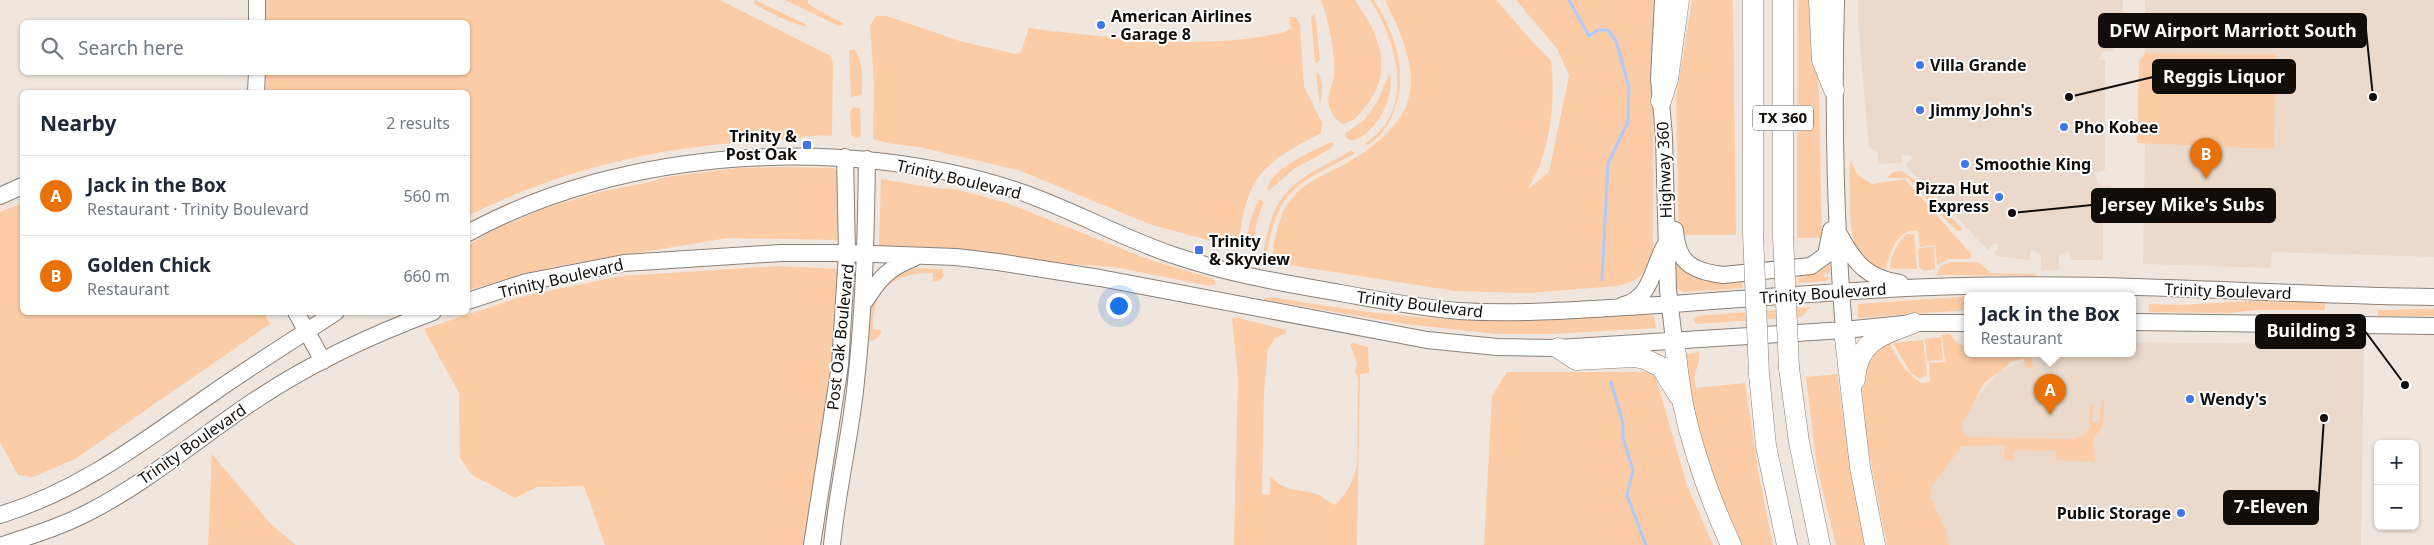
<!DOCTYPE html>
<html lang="en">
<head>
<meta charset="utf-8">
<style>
  body { margin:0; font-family:"Noto Sans",sans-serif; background:#f2f2f3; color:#1f2937 }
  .controls { position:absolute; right:15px; bottom:15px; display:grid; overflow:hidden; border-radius:8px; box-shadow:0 1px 4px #0004 }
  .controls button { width:45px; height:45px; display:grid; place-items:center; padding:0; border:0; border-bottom:1px solid #e0e1e3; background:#fff; color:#1f2937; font:25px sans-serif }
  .you { position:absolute; left:1118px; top:305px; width:18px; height:18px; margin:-12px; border:4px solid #fff; border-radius:50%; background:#1a73e8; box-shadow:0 0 0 8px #1a73e833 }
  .badge { display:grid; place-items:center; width:32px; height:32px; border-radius:50%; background:#3f75e6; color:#fff; font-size:16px; font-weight:700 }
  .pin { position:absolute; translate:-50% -41px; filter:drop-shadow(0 1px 2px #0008) }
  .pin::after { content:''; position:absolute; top:26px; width:18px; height:15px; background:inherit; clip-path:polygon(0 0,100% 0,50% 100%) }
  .popup { position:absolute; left:1964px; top:292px; width:172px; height:65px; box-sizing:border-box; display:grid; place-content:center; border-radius:8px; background:#fff; filter:drop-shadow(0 1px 4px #0005); font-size:16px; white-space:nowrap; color:#747a83 }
  .popup b { font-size:19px; color:#1f2937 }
  .popup::after { content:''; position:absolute; left:50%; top:100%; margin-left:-10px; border:10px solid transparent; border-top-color:#fff }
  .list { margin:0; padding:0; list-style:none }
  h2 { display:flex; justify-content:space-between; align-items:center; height:65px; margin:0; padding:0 20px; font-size:21px }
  h2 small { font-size:16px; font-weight:400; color:#747a83 }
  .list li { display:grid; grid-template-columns:32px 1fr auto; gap:15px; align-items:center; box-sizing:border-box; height:80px; padding:0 20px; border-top:1px solid #e0e1e3 }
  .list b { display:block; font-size:19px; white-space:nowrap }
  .list p { margin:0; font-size:16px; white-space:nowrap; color:#747a83 }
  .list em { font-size:16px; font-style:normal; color:#747a83 }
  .icon { flex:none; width:28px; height:28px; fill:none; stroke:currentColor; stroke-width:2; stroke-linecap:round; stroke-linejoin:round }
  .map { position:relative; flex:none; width:2434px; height:545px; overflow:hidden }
  .search { position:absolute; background:#fff; box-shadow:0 1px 4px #0004; left:20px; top:20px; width:450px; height:55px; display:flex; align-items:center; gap:12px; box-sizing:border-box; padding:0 18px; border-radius:8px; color:#747a83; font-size:19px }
  .panel { position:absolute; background:#fff; box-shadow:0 1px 4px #0004; left:20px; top:90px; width:450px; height:225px; border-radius:8px }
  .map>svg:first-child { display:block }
  .built { fill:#ebdacc }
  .green { fill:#fbcca5 }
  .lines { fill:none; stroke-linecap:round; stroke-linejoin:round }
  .stream { stroke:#afcafd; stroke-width:3 }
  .secondary-casing { stroke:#8a8179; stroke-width:18 }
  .highway-casing { stroke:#8a8179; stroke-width:21 }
  .secondary { stroke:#fff; stroke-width:16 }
  .highway { stroke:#fff; stroke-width:20 }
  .highway-bridge-casing { stroke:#8a8179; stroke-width:21; stroke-linecap:butt }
  .highway-bridge { stroke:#fff; stroke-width:20 }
  .poi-dot { fill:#3f75e6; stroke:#fff; stroke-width:2 }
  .labels { text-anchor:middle; stroke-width:4; stroke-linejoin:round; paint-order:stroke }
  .shield { fill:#fff; stroke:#585654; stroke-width:1 }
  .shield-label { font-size:15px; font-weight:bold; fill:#100d0a }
  .poi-label { font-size:16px; font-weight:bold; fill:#100d0a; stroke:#fff; text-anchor:start }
  .street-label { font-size:16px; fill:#100d0a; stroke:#fff }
  .leader { fill:none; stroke:#100d0a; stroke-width:2 }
  .callout-dot { fill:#100d0a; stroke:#fff; stroke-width:2 }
  .callout { fill:#100d0a; stroke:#100d0a; stroke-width:2 }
  .callout-label { font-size:18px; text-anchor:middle; font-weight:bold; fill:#fff }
</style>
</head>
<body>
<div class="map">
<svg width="2434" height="545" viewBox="0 0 2434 545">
  <rect width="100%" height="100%" fill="#f1e6dd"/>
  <path class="built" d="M1858,0H2123V27L2113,51L2103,52L2098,60H2105V170L2095,173L2098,183L2104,186L2111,185V204H2102L2094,208L2093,215H2103V260H2071L2069,251L2059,256V270H2041V256L2035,251L2031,250L2030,260L2001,257L1994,254L1999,246L1995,243L1988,250L1905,165L1912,158L1911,156L1902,154L1901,163L1878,164V153L1869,148L1858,23Z
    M2145,0H2434V257L2272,252L2271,268L2143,264L2145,142L2273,149L2275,54L2145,53Z
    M2133,342L2364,345L2361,545H1922L1909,509L1957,421L2000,370L2045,354H2132Z"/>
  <path class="green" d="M266,0H720L831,56L833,64L832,136C812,134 792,139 772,140C663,146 565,167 468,216V92H266V73L468,72V22H265Z
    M755,0L805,24L806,27L785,20L754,4Z
    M785,0H808V4L844,24L839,26Z
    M1321,0H1355C1379,34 1395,70 1366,106C1357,116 1356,121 1342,124C1336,119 1331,114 1329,106C1326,95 1333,86 1334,76C1336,56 1328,18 1321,0Z
    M1370,0H1374C1397,36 1410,78 1391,118C1386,129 1376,142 1365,146V143C1417,111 1397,41 1370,0Z
    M1385,0H1496C1515,20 1530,42 1551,60C1555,95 1552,131 1540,165C1537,173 1531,181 1528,189L1549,172L1569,76L1558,50L1516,0H1654L1653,260C1644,275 1635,283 1617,286L1528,293L1455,291L1276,263L1272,259C1275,237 1278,213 1294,196C1306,181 1329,173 1345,164C1425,117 1424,78 1385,0Z
    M1692,0H1733L1736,235H1679L1676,99Z
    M1798,0H1812L1819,93L1822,238H1797Z
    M1315,14L1320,60L1317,63L1315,62L1311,17Z
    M876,16H887L960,41L1015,54L1021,52L1029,28C1113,38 1202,51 1285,32L1291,28L1289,17H1295L1300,24L1304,86L1322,123L1321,133C1259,165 1246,178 1238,248L1149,224L1021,171L919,147L892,144L873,139L874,84L870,26Z
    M854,49C864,62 862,79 862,95L851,97L849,51Z
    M2145,53L2275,54L2274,149L2137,143L2139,61Z
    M1318,73C1323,79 1323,98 1320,104L1316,75Z
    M1390,73C1395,98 1376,134 1352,141L1346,138L1345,134L1365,119L1377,102Z
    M853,107L860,108L861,136L857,138L851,135L850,112Z
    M1331,142L1334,144L1330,149L1294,169L1269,191L1267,189C1271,168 1313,151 1331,142Z
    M1352,150L1354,154C1295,186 1278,187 1266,258H1264C1263,250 1265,242 1267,235C1277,183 1311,174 1352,150Z
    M1851,161L1857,174L1872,184L1905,179L1971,254V259H1949L1937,265L1935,245L1920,247L1918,231C1896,228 1890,254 1885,271C1848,261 1850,223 1850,192C1850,182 1848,170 1851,161Z
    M782,167L834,168L839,173L838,240L728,238L552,267L468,290V246L491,231L542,209L600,192L650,182L666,177L739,168Z
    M1902,171L1915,180L1961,227L1962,230L1957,231L1938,212L1908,178H1887L1893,172Z
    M881,179L935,188L955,189L1007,203L1150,260L1214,279L1216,284L1210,286L1114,267L1051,263L1025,258L949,249L879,247Z
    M1260,199L1264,202L1258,217L1252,248L1248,249C1244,240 1253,207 1260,199Z
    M22,203V312H264L270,324L75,459L33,477L18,475L0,442V212Z
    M1907,234H1914L1917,269H1890C1890,256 1897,243 1907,234Z
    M1934,246L1935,269L1924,271L1919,267L1918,249Z
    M1830,258V273L1823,274L1824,277H1830L1827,281L1798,283L1799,275Z
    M1678,262L1741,279L1743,288L1682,292V290L1675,289L1674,263Z
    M1951,262H1978L1991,273L2038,274L2034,276L1936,275L1941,266Z
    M779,266L838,269L831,369L804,545H605L584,486L537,487L515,498L472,475L460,458L459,393L424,329L524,296L622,276Z
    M916,268L942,269L944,275L940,280L933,282V273C895,272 871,289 873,329L881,330C881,336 875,341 869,341L867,339C869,302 876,275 916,268Z
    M2002,294L2094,296H1968L1967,310L1858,318V304Z
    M1271,297C1337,308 1402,318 1468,320C1527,322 1585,318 1644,314L1654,316L1656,328L1550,334H1496L1406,324L1264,300V298Z
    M2268,300L2325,302V310H2257L2228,313L2149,312V304L2179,305Z
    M1811,307L1801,317L1696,324L1693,319L1698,316Z
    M2434,309V316H2378V310Z
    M1235,317L1286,330V333L1275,338L1268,349L1264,392L1262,494L1270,495V476C1283,491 1297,489 1314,493C1321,495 1329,502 1335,505C1347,494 1353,481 1357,465L1358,379L1355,371L1357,365L1355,357L1350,344L1353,343L1368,347L1369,373L1360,374L1357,545H1234L1238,377L1232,319Z
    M1949,334L1958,343L1967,347L1968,354H2032V368H2025L2024,359L2013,361L1984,383L1961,426L1963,433L1969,437L2073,439L2085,435L2089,427L2091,404H2093L2092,422L2099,423L2102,401H2104L2103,426L2094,438L2093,447L2096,462L2056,460V451L2014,450L2013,460H2004L2005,445L1962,446L1932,485L1930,496L1945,529L1949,545H1887L1859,402L1863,401C1859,373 1868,358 1889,341C1897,359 1905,372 1921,383L1930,382L1929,363L1945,362L1942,335Z
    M1941,337L1943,360L1927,361L1925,339Z
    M1923,340L1927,375L1920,379L1911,373L1893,343Z
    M1699,352C1701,365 1691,375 1696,388L1745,383L1759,476L1773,545H1734L1698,441L1685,354Z
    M1507,372H1654L1687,485L1713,545H1484L1492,396Z
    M1837,374L1850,465L1867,545H1836L1817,467L1806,377Z
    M212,454L271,524L296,545H208Z"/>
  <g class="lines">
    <path class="stream" d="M1569,0L1589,36L1598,30H1608L1616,41L1629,87L1628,122L1608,163L1602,280
      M1611,382L1623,423V438L1633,470L1627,495L1646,545"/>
    <g class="secondary-casing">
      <path id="secondary" d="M257,0V22
        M1663,0L1659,79L1664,137L1668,290L1674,340
        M1836,0C1833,110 1835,220 1844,330
        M256,92L257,72
        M0,196L22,186
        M1675,230C1677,263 1692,271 1723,275L1811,266L1826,255L1831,230
        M468,233C625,147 846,135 1015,190C1070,208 1119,237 1173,255C1228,274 1283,283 1340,293C1379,300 1419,308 1459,311C1510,314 1560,311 1610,308C1717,302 1824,291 1931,287C2099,280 2267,295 2434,297
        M1839,234C1855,263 1866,278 1900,283
        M468,301L526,282L624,263L781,253H847L956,257L998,262L1100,278L1427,340L1497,347L1558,348L1844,330L1914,323H1968
        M865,301C880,278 888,268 914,258
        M1623,305C1650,300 1653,268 1664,247
        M296,312L323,361
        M2132,322L2434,326
        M0,515C83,489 142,442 213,393C253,365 295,339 336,312
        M3,545C33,535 63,526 91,511C149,481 200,437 254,401C309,364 371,335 433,312
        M812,545L840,365L847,253L845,157
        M832,545C837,493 849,442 855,391C864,313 866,237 867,159"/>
    </g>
    <g class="highway-casing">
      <path id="highway" d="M1753,0V234
        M1783,0V236
        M1819,0L1822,60L1834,90
        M1661,101L1668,79L1679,0
        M1844,330L1860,467L1875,545
        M1674,340C1677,361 1679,383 1683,404C1693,452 1711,501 1731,545
        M1558,348L1576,360L1633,357L1645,359L1661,367L1679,396
        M1789,368L1799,442L1820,545
        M1759,374L1766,446L1787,545
        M1855,380C1857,341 1882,335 1914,323"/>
    </g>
    <use href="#secondary" class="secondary"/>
    <use href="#highway" class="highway"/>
    <g class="highway-bridge-casing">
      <path id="highway-bridge" d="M1753,234L1759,374
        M1783,236L1789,368"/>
    </g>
    <use href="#highway-bridge" class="highway-bridge"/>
  </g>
  <g class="poi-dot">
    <circle cx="1101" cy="25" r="5"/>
    <circle cx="1920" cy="65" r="5"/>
    <circle cx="1920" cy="110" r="5"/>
    <circle cx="2064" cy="127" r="5"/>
    <rect x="802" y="140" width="10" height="10" rx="2.5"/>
    <circle cx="1965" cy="164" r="5"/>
    <circle cx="1999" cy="197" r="5"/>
    <rect x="1194" y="245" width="10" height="10" rx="2.5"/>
    <circle cx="2190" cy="399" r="5"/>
    <circle cx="2181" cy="513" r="5"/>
  </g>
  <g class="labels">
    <rect class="shield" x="1753" y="105.5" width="60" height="25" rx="4"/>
    <g class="shield-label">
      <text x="1783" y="123">TX 360</text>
    </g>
    <g class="poi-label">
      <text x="1111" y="22">American Airlines<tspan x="1111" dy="18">- Garage 8</tspan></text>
      <text x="1930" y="71">Villa Grande</text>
      <text x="1930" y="116">Jimmy John's</text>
      <text x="2074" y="133">Pho Kobee</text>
      <text x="797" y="142" text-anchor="end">Trinity &amp;<tspan x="797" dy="18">Post Oak</tspan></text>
      <text x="1975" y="170">Smoothie King</text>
      <text x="1989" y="194" text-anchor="end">Pizza Hut<tspan x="1989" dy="18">Express</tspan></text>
      <text x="1209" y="247">Trinity<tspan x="1209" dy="18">&amp; Skyview</tspan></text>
      <text x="2200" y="405">Wendy's</text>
      <text x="2171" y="519" text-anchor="end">Public Storage</text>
    </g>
    <g class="street-label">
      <text transform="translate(1664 170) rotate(-92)" y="6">Highway 360</text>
      <text transform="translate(959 179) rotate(13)" y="6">Trinity Boulevard</text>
      <text transform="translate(561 278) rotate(-13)" y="6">Trinity Boulevard</text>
      <text transform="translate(2228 291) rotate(2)" y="6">Trinity Boulevard</text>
      <text transform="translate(1823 293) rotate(-4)" y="6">Trinity Boulevard</text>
      <text transform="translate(1420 304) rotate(7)" y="6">Trinity Boulevard</text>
      <text transform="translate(840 337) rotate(-84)" y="6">Post Oak Boulevard</text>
      <text transform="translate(192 444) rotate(-35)" y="6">Trinity Boulevard</text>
    </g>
  </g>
  <path class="leader" d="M2373 97L2366 30M2069 97L2153 77M2012 213L2092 205M2405 385L2365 331M2324 418L2318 507"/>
  <g class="callout-dot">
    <circle cx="2373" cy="97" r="5"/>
    <circle cx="2069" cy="97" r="5"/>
    <circle cx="2012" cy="213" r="5"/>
    <circle cx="2405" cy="385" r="5"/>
    <circle cx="2324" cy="418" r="5"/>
  </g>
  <g class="callout">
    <rect x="2099" y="14" width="267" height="33" rx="5"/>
    <rect x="2153" y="60" width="142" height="33" rx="5"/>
    <rect x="2092" y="189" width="183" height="33" rx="5"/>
    <rect x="2256" y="315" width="109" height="33" rx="5"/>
    <rect x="2224" y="491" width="94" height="33" rx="5"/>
  </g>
  <g class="callout-label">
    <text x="2233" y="37">DFW Airport Marriott South</text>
    <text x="2224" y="83">Reggis Liquor</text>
    <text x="2183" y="211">Jersey Mike's Subs</text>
    <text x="2311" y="337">Building 3</text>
    <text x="2271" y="513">7-Eleven</text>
  </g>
</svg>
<div class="controls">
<button>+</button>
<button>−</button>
</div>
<div class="you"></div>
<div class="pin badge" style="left:2050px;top:415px;background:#e8710a">A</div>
<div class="popup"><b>Jack in the Box</b>Restaurant</div>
<div class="pin badge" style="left:2206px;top:179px;background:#e8710a">B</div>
<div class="search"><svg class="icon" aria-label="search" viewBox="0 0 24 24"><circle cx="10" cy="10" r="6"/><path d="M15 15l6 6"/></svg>Search here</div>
<section class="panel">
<h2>Nearby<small>2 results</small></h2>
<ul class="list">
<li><span class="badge" style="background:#e8710a">A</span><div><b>Jack in the Box</b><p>Restaurant · Trinity Boulevard</p></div><em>560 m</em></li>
<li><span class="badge" style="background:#e8710a">B</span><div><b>Golden Chick</b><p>Restaurant</p></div><em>660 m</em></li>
</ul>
</section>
</div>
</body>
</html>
